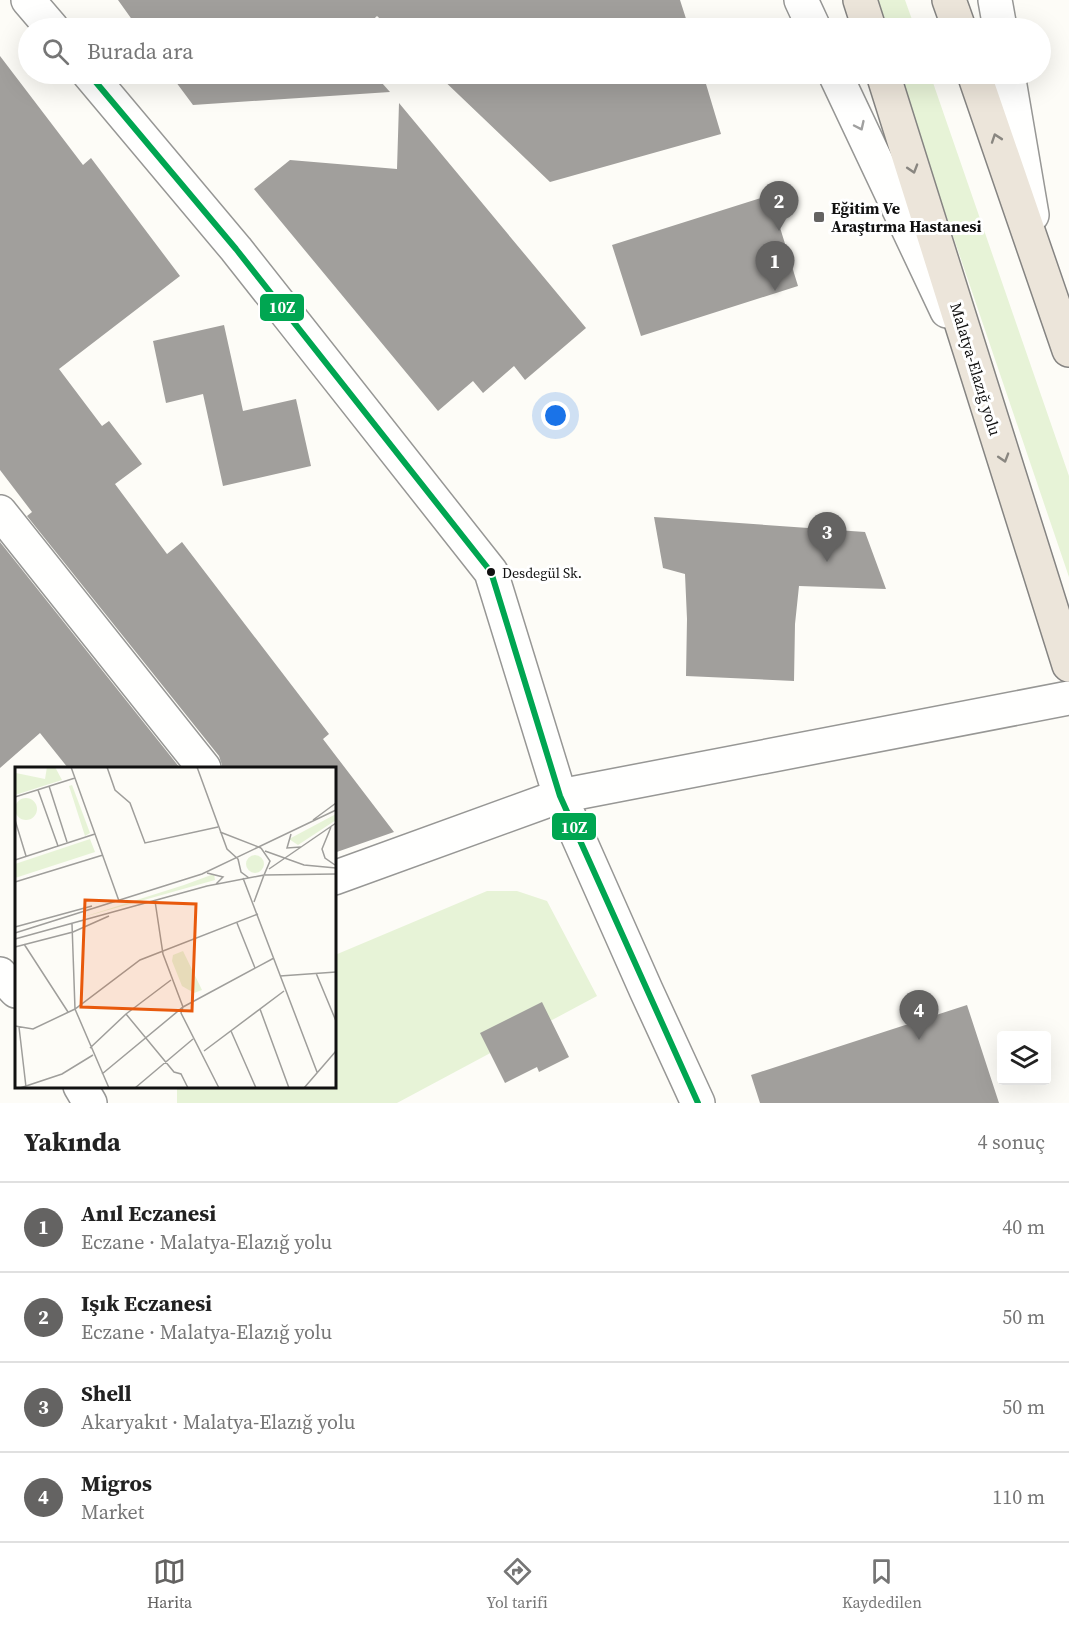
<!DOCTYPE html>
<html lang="tr">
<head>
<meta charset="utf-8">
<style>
  body { margin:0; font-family:"Source Serif 4",serif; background:#f6f6f6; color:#222 }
  .controls { position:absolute; right:18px; bottom:18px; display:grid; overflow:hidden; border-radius:6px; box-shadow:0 6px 24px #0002 }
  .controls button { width:54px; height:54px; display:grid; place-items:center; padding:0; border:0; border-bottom:2px solid #e0e0e0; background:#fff; color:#222; font:30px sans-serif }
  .you { position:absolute; left:556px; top:416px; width:21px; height:21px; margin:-15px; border:4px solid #fff; border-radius:50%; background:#1a73e8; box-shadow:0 0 0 9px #1a73e833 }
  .badge { display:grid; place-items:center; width:39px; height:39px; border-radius:50%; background:#646362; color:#fff; font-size:20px; font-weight:700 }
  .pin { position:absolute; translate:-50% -50px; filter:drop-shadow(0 2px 3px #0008) }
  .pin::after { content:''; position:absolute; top:32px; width:21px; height:18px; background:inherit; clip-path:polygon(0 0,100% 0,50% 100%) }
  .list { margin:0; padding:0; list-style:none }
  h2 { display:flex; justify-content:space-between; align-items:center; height:78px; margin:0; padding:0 24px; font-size:26px }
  h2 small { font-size:20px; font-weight:400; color:#767676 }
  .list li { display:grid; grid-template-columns:39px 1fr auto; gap:18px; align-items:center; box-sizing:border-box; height:90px; padding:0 24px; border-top:2px solid #e0e0e0 }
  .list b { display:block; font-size:22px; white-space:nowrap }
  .list p { margin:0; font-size:20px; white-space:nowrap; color:#767676 }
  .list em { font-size:20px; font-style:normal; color:#767676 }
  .icon { flex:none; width:33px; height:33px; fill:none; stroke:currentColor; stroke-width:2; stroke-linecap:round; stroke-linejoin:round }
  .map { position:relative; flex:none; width:1069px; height:1103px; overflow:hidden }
  .search { position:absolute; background:#fff; box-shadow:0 6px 24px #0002; left:18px; right:18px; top:18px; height:66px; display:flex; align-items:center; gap:15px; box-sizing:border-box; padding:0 21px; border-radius:33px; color:#767676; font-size:22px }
  .sheet { height:438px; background:#fff }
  nav { display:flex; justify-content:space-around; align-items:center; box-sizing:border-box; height:84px; border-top:2px solid #e0e0e0; background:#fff; font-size:16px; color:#767676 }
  nav a { display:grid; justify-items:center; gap:3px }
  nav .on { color:#646362 }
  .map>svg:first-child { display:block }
  .green { fill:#e7f3d7 }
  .building { fill:#a19f9c }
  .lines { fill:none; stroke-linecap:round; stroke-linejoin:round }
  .minor-casing { stroke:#979795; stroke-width:36 }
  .tertiary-casing { stroke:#979795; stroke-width:36 }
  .trunk-casing { stroke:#858482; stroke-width:36 }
  .minor { stroke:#fffffe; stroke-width:33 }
  .tertiary { stroke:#fffffe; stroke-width:33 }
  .trunk { stroke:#ece5da; stroke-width:33 }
  .bus-1-casing { stroke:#fff; stroke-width:10 }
  .bus-1 { stroke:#00a651; stroke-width:6 }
  .oneway { stroke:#a0a09f }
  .oneway2 { stroke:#898680 }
  .poi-dot { fill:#646362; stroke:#fff; stroke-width:2 }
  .bus-dot { fill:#111; stroke:#fff; stroke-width:2 }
  .labels { text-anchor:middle; stroke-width:6; stroke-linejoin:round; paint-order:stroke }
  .bus-label { font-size:14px; fill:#111; stroke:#fff; text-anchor:start }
  .poi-label { font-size:16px; font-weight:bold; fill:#111; stroke:#fff; text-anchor:start }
  .street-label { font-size:16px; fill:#111; stroke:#fff }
  .inset-road { fill:none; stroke:#9f9e9b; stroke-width:1.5 }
  .view { fill:#e8590c; fill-opacity:0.15; stroke:#e8590c; stroke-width:3 }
  .inset-edge { fill:none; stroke:#111; stroke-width:3 }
  .line-badge { stroke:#fff; stroke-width:2 }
  .badge-label { font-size:16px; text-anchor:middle; font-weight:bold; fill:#fff }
</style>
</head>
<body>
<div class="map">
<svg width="1069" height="1103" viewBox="0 0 1069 1103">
  <rect width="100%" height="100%" fill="#fdfcf7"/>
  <path class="green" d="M873,0H905L915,28H883Z
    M898,74H930L1069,476V577Z
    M487,891H517L547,901L597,996L397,1103H177V1087L334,1086L335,955Z"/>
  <path class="building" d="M118,0H680L689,28H390L377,16L364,28H138Z
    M0,56L83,165L91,158L180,276L59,369L102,426L109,421L142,464L115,484L167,554L182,542L329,734L323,739L394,832L334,853V768H222V765L219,756L27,516L32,512L0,470Z
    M170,74H374L390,92L193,105Z
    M437,74H703L721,134L550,182Z
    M399,103L586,328L525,380L514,366L483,393L473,381L438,411L254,189L290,160L397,169Z
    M770,195L798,286L641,336L612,245Z
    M224,325L243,411L296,399L311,466L223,486L203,394L166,403L153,341Z
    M654,517L865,532L886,589L799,586L795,624L794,681L686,676L687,619L685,574L663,568Z
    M0,542L180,768H68L40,733L0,768Z
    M542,1002L569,1057L539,1072L537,1067L505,1083L480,1033Z
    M967,1005L999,1103H760L751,1075Z"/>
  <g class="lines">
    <g class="minor-casing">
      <path id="minor" d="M28,0L52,28
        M89,74L236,249L491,572L560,796L646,990L698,1103
        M0,512L204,768
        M334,878L560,796L1069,698
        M0,974L16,991
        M80,1086L90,1103"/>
    </g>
    <g class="tertiary-casing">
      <path id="tertiary" d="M801,0L814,28
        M995,0L1000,28
        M835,74L947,311
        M1008,74L1032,215"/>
    </g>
    <g class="trunk-casing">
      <path id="trunk" d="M860,0L869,28
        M949,0L959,28
        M883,74L1069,665
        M974,74L1069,350"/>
    </g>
    <use href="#minor" class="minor"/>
    <use href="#tertiary" class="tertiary"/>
    <use href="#trunk" class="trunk"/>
    <g class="bus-1-casing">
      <path id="bus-1" d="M89,74L236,249L491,572L560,796L698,1103"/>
    </g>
    <use href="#bus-1" class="bus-1"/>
  </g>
  <defs><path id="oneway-chevron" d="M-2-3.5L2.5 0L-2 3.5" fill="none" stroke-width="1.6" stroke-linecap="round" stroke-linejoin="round" transform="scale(1.5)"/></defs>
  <use class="oneway" href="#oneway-chevron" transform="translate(860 126) rotate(65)"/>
  <g class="oneway2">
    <use href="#oneway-chevron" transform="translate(996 138) rotate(-109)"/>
    <use href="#oneway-chevron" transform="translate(913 169) rotate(73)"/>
    <use href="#oneway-chevron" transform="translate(1004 458) rotate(73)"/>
  </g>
  <rect class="poi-dot" x="813" y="211" width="12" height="12" rx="3"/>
  <circle class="bus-dot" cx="491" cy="572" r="5"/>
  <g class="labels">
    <g class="bus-label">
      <text x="502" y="578">Desdegül Sk.</text>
    </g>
    <g class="poi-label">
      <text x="831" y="214">Eğitim Ve<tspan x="831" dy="18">Araştırma Hastanesi</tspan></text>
    </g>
    <g class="street-label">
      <text transform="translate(976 369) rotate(73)" y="6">Malatya-Elazığ yolu</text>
    </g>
  </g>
  <g transform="translate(15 767)">
    <rect width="321" height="321" fill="#fdfcf7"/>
    <path d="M32,0H40L47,13L0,28L1,6L30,12ZM57,18L75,66L70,69L54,19ZM0 42a11 11 0 1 1 22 0a11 11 0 1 1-22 0ZM321,47V53L283,78L274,72ZM75,72L80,85L0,111V97ZM231 97a9 9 0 1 1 18 0a9 9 0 1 1-18 0ZM199,107L200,113L65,151L169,118ZM168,184L187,223L179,226L167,219L157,194L158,188Z" fill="#e7f3d7"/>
    <path class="inset-road" d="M56,0L104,134M92,0L100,23L115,36L130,76L203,60M182,0L212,82L223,92M34,19L52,75M23,23L43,79M0,30L60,11M0,53L11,89M298,53L321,36M316,60L307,82L310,91L320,98M205,65L246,81M276,67L272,81L286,80M250,84L289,98L321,101M223,92L226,105L234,111M0,93L80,67M254,102L321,56M192,106L208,110L201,117M249,108L321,107M228,111L302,305M0,115L88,88M140,134L148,187L168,240L166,246L204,321M239,135L249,108M222,156L240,201M57,157L60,242L94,321M0,160L77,139M0,166L187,107L321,43M0,172L192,119L249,108L255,94L246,81M9,177L53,245M0,180L58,165L94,149M301,206L321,254M265,209L321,205M245,242L274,321M111,247L159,305L166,307L173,321M0,259L18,262L60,242L125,193L243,147M4,260L11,320M216,264L241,321M75,281L111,247L156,213M189,284L269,224M87,307L168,240L259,191M5,321L47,307L78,288M120,321L178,272M289,321L321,284"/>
    <path class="view" d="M70,133L181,137L177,244L66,240Z"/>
    <rect width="321" height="321" class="inset-edge"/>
  </g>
  <g class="line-badge">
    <rect x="259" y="293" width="46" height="29" rx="6" fill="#00a651"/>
    <rect x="551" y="812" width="46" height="29" rx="6" fill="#00a651"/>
  </g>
  <g class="badge-label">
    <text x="282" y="313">10Z</text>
    <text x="574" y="833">10Z</text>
  </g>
</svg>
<div class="controls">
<button><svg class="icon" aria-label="layers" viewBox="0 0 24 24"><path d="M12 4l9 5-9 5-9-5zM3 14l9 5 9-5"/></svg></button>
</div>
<div class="you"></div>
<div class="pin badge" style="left:775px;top:291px">1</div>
<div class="pin badge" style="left:779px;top:231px">2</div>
<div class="pin badge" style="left:827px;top:562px">3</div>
<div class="pin badge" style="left:919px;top:1040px">4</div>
<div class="search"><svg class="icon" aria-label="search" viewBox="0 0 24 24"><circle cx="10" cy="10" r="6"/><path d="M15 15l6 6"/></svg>Burada ara</div>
</div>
<section class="sheet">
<h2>Yakında<small>4 sonuç</small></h2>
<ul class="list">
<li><span class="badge">1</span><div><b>Anıl Eczanesi</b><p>Eczane · Malatya-Elazığ yolu</p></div><em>40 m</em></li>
<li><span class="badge">2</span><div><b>Işık Eczanesi</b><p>Eczane · Malatya-Elazığ yolu</p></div><em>50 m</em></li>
<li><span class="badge">3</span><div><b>Shell</b><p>Akaryakıt · Malatya-Elazığ yolu</p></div><em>50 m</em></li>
<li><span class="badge">4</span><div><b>Migros</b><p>Market</p></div><em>110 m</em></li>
</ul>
</section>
<nav>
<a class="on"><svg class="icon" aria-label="map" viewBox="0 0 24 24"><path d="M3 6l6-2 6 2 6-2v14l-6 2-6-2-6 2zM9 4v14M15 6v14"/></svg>Harita</a>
<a><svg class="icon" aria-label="directions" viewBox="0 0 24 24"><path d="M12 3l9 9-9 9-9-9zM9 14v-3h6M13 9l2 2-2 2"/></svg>Yol tarifi</a>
<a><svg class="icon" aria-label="saved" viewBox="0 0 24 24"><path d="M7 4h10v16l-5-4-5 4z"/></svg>Kaydedilen</a>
</nav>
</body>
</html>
